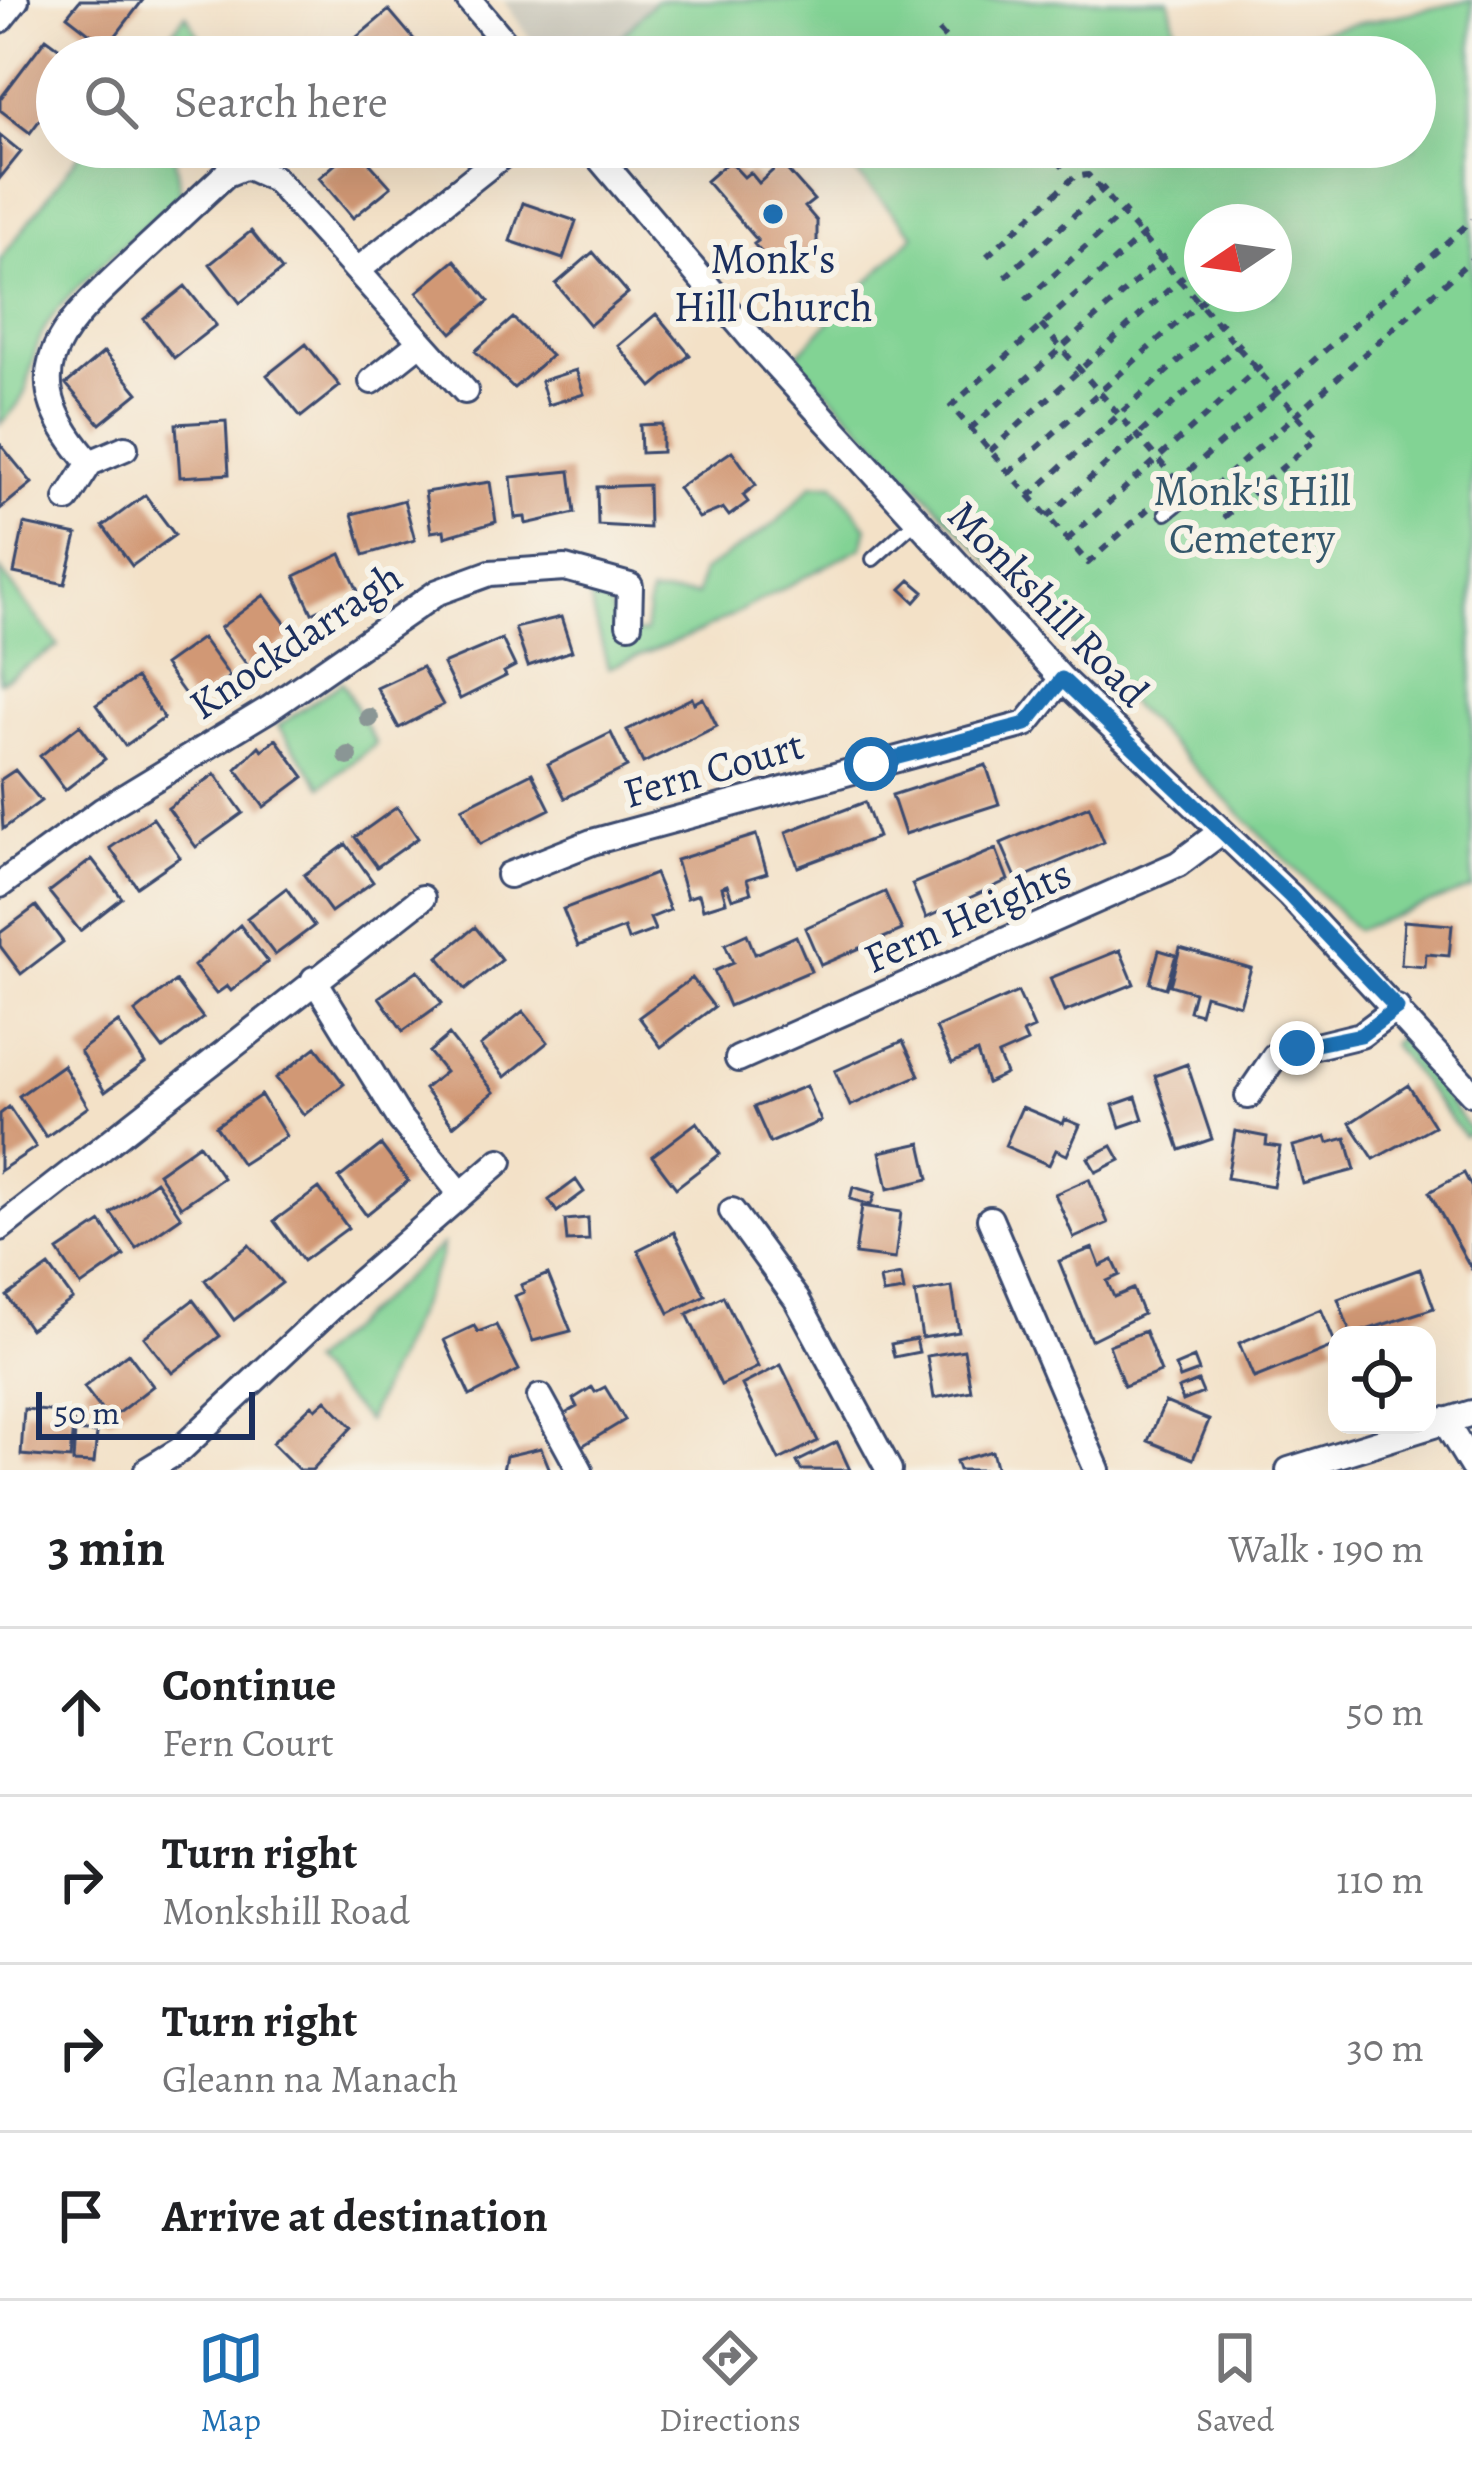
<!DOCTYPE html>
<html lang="en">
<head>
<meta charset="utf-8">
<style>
  body { margin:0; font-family:Alegreya,serif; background:#f2f2f2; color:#202124 }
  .controls { position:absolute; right:36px; bottom:36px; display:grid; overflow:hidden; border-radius:24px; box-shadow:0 12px 48px #0002 }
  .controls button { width:108px; height:108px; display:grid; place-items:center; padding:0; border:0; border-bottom:3px solid #e0e0e0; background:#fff; color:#202124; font:60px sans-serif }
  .compass { position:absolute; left:1184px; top:204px; width:108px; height:108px; border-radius:50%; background:#fff; box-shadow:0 12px 48px #0002; rotate:257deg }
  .scale { position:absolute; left:36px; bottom:30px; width:219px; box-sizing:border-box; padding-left:12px; border:6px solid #1b2f5e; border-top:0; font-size:33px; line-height:42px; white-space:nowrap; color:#1b2f5e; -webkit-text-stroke:9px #f7f3e8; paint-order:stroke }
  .stop { position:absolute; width:36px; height:36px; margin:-27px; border:9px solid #1f6fb2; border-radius:50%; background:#fff }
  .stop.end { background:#1f6fb2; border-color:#fff; box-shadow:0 3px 12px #0008 }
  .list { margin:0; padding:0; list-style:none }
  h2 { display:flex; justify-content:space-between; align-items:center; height:156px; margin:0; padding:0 48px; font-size:51px }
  h2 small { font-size:39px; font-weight:400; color:#757577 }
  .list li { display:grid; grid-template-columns:78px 1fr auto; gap:36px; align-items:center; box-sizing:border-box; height:168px; padding:0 48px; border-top:3px solid #e0e0e0 }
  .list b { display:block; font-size:45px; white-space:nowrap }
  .list p { margin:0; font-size:39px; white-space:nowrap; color:#757577 }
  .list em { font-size:39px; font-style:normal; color:#757577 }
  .icon { flex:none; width:66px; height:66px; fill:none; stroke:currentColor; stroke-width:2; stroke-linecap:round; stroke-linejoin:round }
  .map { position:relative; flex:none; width:1472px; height:1470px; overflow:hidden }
  .search { position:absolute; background:#fff; box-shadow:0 12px 48px #0002; left:36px; right:36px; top:36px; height:132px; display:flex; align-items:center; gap:30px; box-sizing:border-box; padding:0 42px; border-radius:66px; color:#757577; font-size:45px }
  .sheet { height:828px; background:#fff }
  nav { display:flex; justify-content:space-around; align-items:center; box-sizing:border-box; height:168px; border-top:3px solid #e0e0e0; background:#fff; font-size:33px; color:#757577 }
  nav a { display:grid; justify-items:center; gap:6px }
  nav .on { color:#1f6fb2 }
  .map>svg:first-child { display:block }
  .industrial { fill:#c7c5b8 }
  .green { fill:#82d394; stroke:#4e8179; stroke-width:3; fill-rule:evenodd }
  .building { fill:#d19874 }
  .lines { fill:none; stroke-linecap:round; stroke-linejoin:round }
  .lane-casing { stroke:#3b4a6e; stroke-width:18 }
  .street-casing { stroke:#3b4a6e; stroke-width:30 }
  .path { stroke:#3b4a6e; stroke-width:6; stroke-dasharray:9 9; stroke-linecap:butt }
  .lane { stroke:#fff; stroke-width:12 }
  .street { stroke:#fff; stroke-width:24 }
  .tree { fill:#8a9695 }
  .route { stroke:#1f6fb2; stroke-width:15 }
  .poi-dot { fill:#1f6fb2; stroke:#f7f3e8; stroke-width:4.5 }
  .labels { text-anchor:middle; stroke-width:12; stroke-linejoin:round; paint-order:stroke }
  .poi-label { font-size:42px; fill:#1b2f5e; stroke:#f7f3e8 }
  .park-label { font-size:42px; fill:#35586c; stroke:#f7f3e8 }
  .street-label { font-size:42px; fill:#1b2f5e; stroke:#f7f3e8 }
</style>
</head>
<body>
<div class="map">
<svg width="1472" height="1470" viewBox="0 0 1472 1470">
  <rect width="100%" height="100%" fill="#f7f3e8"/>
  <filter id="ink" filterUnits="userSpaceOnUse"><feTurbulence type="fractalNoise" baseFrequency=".00833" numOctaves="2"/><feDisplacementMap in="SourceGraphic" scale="24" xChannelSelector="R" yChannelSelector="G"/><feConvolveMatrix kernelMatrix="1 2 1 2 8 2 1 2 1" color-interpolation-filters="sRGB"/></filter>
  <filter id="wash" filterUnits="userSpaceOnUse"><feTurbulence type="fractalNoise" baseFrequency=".004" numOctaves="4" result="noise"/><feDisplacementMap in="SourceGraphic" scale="48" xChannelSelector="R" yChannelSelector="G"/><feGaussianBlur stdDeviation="2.7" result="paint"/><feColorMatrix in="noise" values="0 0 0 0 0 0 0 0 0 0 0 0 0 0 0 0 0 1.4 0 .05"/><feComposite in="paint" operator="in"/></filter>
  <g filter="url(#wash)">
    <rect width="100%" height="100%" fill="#f3e1c7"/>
    <path class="industrial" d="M503,0H656L601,57H543Z"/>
    <path class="green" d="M656,0H1169L1181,57H601Z
      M1472,0V888L1356,930L1036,609L795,357L914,235L832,147H1415V57H1196ZM1202,222H1274V294H1202Z
      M186,14L211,57H153Z
      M85,147H173L181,195C145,228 60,293 42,334C22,377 40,387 0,424V260Z
      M813,484H834L867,527L862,547L700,632L608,668L588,591L609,600L617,632L645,633L650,594L697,595L702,572L776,523Z
      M0,570L59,646L0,682Z
      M342,682L376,744L322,786L278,726Z
      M1398,1038L1472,1132L1464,1136L1392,1044Z
      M442,1245L441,1257L367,1421L309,1363Z"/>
    <g id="blocks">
      <path class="building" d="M80,0H143L107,47L67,16Z
        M389,10L424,51L417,57H364L351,42Z
        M46,38L72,57H57V97L30,133L0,110V99Z
        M0,135L21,152L0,178Z
        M355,147L391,187L353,218L319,178Z
        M729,161L744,177L750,172L759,183L781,163L814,200L805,207L817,221V241L803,262L786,267L767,259L754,244L758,241L706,181Z
        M523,203L576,221L563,259L510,241Z
        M251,231L282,270L240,303L210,264Z
        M593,252L628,293L590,325L556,284Z
        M455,260L489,301L452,333L417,292Z
        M185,286L216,325L174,358L144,319Z
        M656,314L690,355L652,387L618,346Z
        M513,318L551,356L514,388L475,351Z
        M306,344L340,386L301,417L267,375Z
        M104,352L138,393L100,424L66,384Z
        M576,370L584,394L548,405L541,381Z
        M226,421L229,474L180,477L176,424Z
        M662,424V452L641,453L640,425Z
        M0,444L32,483L0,509Z
        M732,451L756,485L743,495L748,502L729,516L723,508L699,518L678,488Z
        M570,471L575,513L526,524L525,517L515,518L511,477Z
        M490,482L496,522L445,537L444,530L431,532L425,492Z
        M648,485L649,528L598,525L597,487Z
        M145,495L175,535L132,566L103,526Z
        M404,500L415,540L364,555L352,514Z
        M24,524L77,535L65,584L14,573Z
        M341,554L358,591L312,613L295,576Z
        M910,580L924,592L915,602L901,589Z
        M264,595L294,635L250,669L220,628Z
        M561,617L572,651L528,666L515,628Z
        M202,638L230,677L192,704L164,665Z
        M502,639L515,666L504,672L506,676L460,699L443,664Z
        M422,667L443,705L399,728L377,688Z
        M136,678L164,718L125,746L96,705Z
        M692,698L694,703L703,698L717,726L643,763L627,730Z
        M80,725L105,759L65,790L40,756Z
        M611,733L627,767L565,798L548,764Z
        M276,739L304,777L264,807L236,769L259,746L262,750Z
        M986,765L999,804L905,834L892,795Z
        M15,770L41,801L3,829L0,780Z
        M532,773L550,809L480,844L462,808Z
        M215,774L243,813L196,847L168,808Z
        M865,802L878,837L798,867L786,832Z
        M1089,806L1104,842L1017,880L1001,843Z
        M397,807L418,838L377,867L355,837Z
        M153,818L180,857L137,887L110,848Z
        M756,835L767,873L747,879L751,893L732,899L727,885L722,887L726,902L703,909L699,894L687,898L676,860Z
        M346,844L373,882L331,912L304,875Z
        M996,849L1008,880L926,918L912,884Z
        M92,859L122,898L80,931L49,892Z
        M655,874L670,910L650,918L655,930L628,940L624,928L578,946L563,909Z
        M286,888L314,926L275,955L247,918Z
        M885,892L902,930L821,965L805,928Z
        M36,906L63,942L21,974L0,946V933Z
        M1404,921L1452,925L1449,956L1426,954L1425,967L1401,965Z
        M240,925L268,962L231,991L227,986L216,994L194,966Z
        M475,927L502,960L465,990L438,957Z
        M747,934L755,954L796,936L811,971L729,1006L714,971L733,963L725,944Z
        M1180,948L1251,968L1240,1005L1205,995L1200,1014L1189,1011L1194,992L1170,985Z
        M1120,950L1134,984L1064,1012L1050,978Z
        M1159,950L1176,955L1166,988L1150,983Z
        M418,970L442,1003L403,1031L379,997Z
        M692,978L714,1007L661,1047L639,1017Z
        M175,981L203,1018L163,1049L135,1012Z
        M1018,992L1034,1028L1023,1033L1027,1042L998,1055L1006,1074L987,1083L977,1052L952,1063L936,1028Z
        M523,1011L548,1042L505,1077L480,1046Z
        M118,1022L145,1063L105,1092L80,1051Z
        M449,1035L494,1092L453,1126L424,1089L445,1072L429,1052Z
        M903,1041L919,1075L850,1106L835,1071Z
        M316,1047L344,1084L304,1115L276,1078Z
        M1187,1064L1212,1139L1180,1150L1155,1076Z
        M63,1065L88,1107L46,1137L19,1096Z
        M1408,1085L1434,1126L1374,1159L1350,1123Z
        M806,1086L821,1121L770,1143L754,1107Z
        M261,1095L286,1136L242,1164L216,1126Z
        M1136,1097L1143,1119L1120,1127L1113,1105Z
        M9,1107L36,1147L0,1171V1114Z
        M1022,1107L1063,1124L1065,1119L1080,1125L1067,1155L1056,1150L1049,1165L1005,1146Z
        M697,1122L720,1154L676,1188L652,1156Z
        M1235,1131L1267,1137L1266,1145L1280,1147L1273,1186L1227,1178Z
        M1326,1137L1328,1143L1346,1138L1355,1170L1303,1184L1293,1146Z
        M921,1143L929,1179L888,1189L880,1152Z
        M199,1144L223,1178L181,1207L158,1173Z
        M381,1145L408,1181L366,1215L339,1178Z
        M1112,1146L1120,1160L1096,1172L1088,1158Z
        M1464,1173L1472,1188V1270L1429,1192Z
        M1089,1179L1108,1223L1074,1238L1055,1194Z
        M576,1180L584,1192L557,1212L549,1200Z
        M156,1181L181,1217L136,1248L111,1213Z
        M853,1187L875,1193L871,1205L850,1199Z
        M319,1188L348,1228L303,1261L274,1221Z
        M862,1206L901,1212L895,1259L855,1254Z
        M588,1218L589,1240L567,1241L565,1220Z
        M101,1222L124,1256L81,1286L58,1251Z
        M674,1232L705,1295L669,1313L638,1250Z
        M249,1245L282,1283L234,1320L205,1280Z
        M1093,1248L1100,1266L1113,1260L1120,1275L1107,1281L1114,1297L1133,1289L1143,1314L1091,1340L1059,1261Z
        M49,1266L73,1299L30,1329L7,1296Z
        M1420,1269L1434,1308L1351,1335L1338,1299Z
        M548,1274L571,1331L533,1341L515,1296L524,1292L521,1285Z
        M901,1275L904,1291L883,1294L880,1279Z
        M952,1287L959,1332L922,1338L915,1293Z
        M723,1296L758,1367L721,1385L687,1314Z
        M193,1300L220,1336L172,1373L144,1337Z
        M1321,1309L1336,1345L1254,1378L1239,1343Z
        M496,1325L519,1370L470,1396L444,1340L474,1326L478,1332Z
        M1145,1331L1161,1372L1124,1386L1109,1345Z
        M916,1339L919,1352L894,1357L891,1344Z
        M964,1350L971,1391L934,1398L927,1356Z
        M128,1353L153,1386L109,1420L84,1387Z
        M1194,1358L1199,1371L1180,1378L1175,1366Z
        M781,1365L818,1441L779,1460L742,1385Z
        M1198,1381L1203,1393L1183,1401L1178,1389Z
        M592,1387L595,1392L605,1387L625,1420L582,1446L563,1415L577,1407L573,1399Z
        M326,1400L352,1427L312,1470H299L272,1443L312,1405L316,1409Z
        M1165,1402L1209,1420L1193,1459L1148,1441Z
        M24,1409L74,1413L70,1459L21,1455Z
        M75,1431L97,1433L94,1463L73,1462Z
        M837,1442L850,1470H801L797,1462Z
        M541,1448L550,1470H503L506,1456Z
        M992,1451L997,1470H959L956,1461Z"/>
    </g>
  </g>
  <g filter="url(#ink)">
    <use href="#blocks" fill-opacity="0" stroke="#3b4a6e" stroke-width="3"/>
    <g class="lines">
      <g class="lane-casing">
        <path id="lane" d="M1166,513L1196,489
          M873,559L917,520"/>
      </g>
      <g class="street-casing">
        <path id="street" d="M469,0L517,57
          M0,20L16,0
          M590,147L753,340L1062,679L1290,896L1472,1093
          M358,270L513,147
          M372,381L421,342
          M90,463C15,378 52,336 123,270C157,238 192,206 226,174L246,166L275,179L465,391
          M67,499L90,463L125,448
          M509,875L592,842L1026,724L1062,679
          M0,885L103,810L269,709L438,592L490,573L565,568L630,586L629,624
          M314,979L400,1119L460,1193
          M738,1059L1178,864L1221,832
          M1248,1096L1275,1056L1361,1035L1397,1008
          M732,1211L797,1300L889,1470
          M990,1219L1097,1470
          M0,1228L422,898
          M540,1397L580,1470
          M1444,1420L1472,1466
          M147,1470L180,1450L334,1305L500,1161
          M1289,1470L1472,1413"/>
      </g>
      <path class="path" d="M939,31L962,57
        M1045,147L1066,170
        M987,256L1074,177L1088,175L1317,438L1223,518
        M1005,277L1109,184
        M1026,300L1129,208
        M1041,325L1175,479
        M970,429L1168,253
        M990,451L1186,274
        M1189,471L1472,220
        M1009,473L1206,297
        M1214,487L1472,259
        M1029,496L1225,319
        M1148,509L1088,563L951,406L1149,230
        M1047,517L1243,341
        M1067,540L1263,364"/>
      <use href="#lane" class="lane"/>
      <use href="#street" class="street"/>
    </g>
    <g class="tree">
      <circle cx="369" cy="718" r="10"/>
      <circle cx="348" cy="756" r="10"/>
    </g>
  </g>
  <g class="lines" filter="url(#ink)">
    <path class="route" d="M871,764L1026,724L1062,679L1290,896L1397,1008L1361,1035L1297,1048"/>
  </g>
  <circle class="poi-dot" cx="773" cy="214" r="12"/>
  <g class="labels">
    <g class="poi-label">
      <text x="773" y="273">Monk's<tspan x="773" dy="48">Hill Church</tspan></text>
    </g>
    <g class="park-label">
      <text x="1252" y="505">Monk's Hill<tspan x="1252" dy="48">Cemetery</tspan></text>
    </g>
    <g class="street-label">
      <text transform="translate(1049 603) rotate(46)" y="15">Monkshill Road</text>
      <text transform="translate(295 640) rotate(-34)" y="15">Knockdarragh</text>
      <text transform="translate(713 768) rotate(-16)" y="15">Fern Court</text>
      <text transform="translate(967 915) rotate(-24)" y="15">Fern Heights</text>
    </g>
  </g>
</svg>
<div class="controls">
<button><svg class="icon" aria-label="locate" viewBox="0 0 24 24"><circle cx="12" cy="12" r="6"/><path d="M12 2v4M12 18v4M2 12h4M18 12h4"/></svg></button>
</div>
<svg class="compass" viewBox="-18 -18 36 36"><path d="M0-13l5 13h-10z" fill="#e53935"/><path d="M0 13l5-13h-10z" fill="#757577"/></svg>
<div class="scale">50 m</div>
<div class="stop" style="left:871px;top:764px"></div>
<div class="stop end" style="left:1297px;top:1048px"></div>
<div class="search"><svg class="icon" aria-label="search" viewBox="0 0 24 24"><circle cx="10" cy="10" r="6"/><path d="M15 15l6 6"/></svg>Search here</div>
</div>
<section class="sheet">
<h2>3 min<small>Walk · 190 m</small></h2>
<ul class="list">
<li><svg class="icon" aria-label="ahead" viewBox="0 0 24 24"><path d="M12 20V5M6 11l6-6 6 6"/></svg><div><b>Continue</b><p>Fern Court</p></div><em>50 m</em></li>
<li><svg class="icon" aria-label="right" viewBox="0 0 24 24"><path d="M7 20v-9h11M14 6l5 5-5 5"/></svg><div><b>Turn right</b><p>Monkshill Road</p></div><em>110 m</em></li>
<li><svg class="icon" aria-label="right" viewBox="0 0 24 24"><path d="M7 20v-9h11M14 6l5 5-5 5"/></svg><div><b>Turn right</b><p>Gleann na Manach</p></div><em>30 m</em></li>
<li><svg class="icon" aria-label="arrive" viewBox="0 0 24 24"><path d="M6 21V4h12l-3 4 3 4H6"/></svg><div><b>Arrive at destination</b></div></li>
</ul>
</section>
<nav>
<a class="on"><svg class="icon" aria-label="map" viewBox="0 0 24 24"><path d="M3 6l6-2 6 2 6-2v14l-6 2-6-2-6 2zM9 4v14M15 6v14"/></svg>Map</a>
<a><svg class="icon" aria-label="directions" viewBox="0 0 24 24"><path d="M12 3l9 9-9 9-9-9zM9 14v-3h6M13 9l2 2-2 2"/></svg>Directions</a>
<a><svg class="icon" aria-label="saved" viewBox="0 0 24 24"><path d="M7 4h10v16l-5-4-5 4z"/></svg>Saved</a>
</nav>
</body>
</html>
